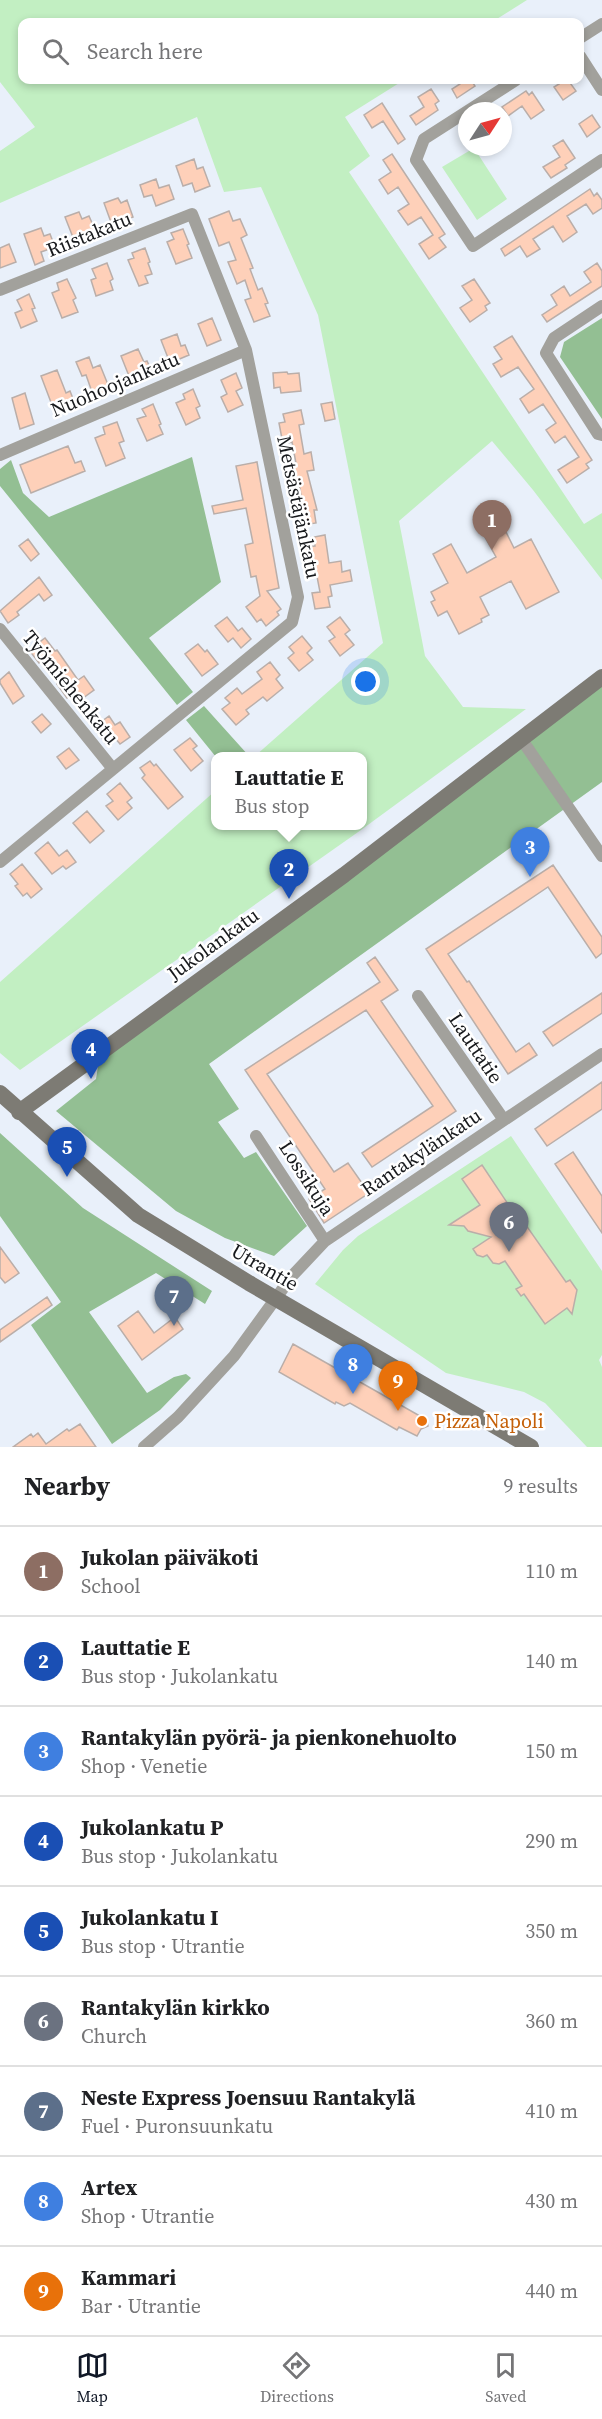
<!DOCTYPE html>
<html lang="en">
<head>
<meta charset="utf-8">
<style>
  body { margin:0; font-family:"Source Serif 4",serif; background:#f2f2f2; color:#202124 }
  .compass { position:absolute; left:458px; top:102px; width:54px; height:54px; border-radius:50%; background:#fff; box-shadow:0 3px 9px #0003; rotate:54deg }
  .you { position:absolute; left:366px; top:682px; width:21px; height:21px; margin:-15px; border:4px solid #fff; border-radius:50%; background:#1a73e8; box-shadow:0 0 0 9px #1a73e833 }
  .badge { display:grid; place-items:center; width:39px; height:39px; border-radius:50%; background:#111827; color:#fff; font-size:20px; font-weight:700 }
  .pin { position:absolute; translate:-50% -50px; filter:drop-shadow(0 2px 3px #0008) }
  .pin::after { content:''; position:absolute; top:32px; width:21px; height:18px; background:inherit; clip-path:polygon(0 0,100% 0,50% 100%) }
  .popup { position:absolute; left:211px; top:752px; width:156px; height:78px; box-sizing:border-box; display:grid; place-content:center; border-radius:12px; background:#fff; filter:drop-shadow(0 2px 4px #0005); font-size:20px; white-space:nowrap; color:#757577 }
  .popup b { font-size:22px; color:#202124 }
  .popup::after { content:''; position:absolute; left:50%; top:100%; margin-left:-12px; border:12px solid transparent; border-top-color:#fff }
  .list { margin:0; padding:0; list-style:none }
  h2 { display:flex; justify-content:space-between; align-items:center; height:78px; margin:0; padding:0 24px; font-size:26px }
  h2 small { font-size:20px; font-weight:400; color:#757577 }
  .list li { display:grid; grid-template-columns:39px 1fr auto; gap:18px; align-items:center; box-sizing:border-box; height:90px; padding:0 24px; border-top:2px solid #e0e0e0 }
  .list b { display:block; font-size:22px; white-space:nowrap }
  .list p { margin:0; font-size:20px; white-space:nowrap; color:#757577 }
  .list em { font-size:20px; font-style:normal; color:#757577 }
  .icon { flex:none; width:33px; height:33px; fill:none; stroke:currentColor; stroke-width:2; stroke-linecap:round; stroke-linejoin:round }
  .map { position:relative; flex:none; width:602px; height:1447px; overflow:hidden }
  .search { position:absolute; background:#fff; box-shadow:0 3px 9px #0003; left:18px; right:18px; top:18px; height:66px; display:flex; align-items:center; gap:15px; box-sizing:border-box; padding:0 21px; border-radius:12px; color:#757577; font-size:22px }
  .sheet { height:888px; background:#fff }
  nav { display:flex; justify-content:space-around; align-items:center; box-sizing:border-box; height:84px; border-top:2px solid #e0e0e0; background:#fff; font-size:16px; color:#757577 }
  nav a { display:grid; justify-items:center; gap:3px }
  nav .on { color:#111827 }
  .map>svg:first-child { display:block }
  .green { fill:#c2efc2 }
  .forest { fill:#93bf93 }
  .building { fill:#fed0b9; stroke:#baaea9; stroke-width:1.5 }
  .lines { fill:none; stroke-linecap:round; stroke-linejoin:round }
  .street { stroke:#a2a19c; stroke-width:12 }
  .secondary { stroke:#7d7b74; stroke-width:16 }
  .food-dot { fill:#e8710a; stroke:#fff; stroke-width:2 }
  .labels { text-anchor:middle; stroke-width:5; stroke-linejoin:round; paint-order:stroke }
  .street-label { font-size:20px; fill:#17191c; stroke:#fff }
  .food-label { font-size:20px; fill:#c56008; stroke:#fff; text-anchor:start }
</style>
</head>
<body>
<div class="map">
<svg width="602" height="1447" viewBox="0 0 602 1447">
  <rect width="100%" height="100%" fill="#e9f0fa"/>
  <path class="green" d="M0,0H527L492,22H22V80H404L345,117L370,156L349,172L584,524L602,513V580L533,490L492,441L399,521L425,656L463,707L526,709L361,830L20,1070L0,1053V982L215,791L216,826H362V756H255L383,643L318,315L261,187L224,192L197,117L0,203V151L35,127L0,82Z
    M474,148L507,199L477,220L442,167Z
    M511,1136L602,1271V1355L599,1360L602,1367V1447H587L545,1403L524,1392L446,1373L315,1284L343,1250L358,1236Z"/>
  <path class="forest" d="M602,318V419L560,357L564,342Z
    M192,457L221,582L149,638L193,692L177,705L0,486V469L11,460L23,493L49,517Z
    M602,682V782L209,1064L239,1109L218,1122L244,1158L256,1152L307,1226L274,1256L225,1238L176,1211L56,1111L96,1079L99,1060Z
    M204,706L249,756L216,757L186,720Z
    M0,1133L83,1208L212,1291L205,1304L156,1273L89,1312L147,1393L174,1377L186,1374L191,1378L160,1410L112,1444L31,1325L61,1302L0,1216Z"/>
  <path class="building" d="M458,80H471L475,86L457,98L452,89L460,84Z
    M556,80H568L576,91L563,100L554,87L559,84Z
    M431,89L439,101L435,104L438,110L416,125L410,116L424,107L418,97Z
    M526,91L529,95L532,92L544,110L531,119L522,106L508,116L502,107Z
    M382,103L405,139L398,144L383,121L372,128L364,115Z
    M592,115L600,127L587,137L579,124Z
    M563,140L575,158L565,165L567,168L551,178L543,167L560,157L553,146Z
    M392,154L445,234L439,238L446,247L429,259L419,244L433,235L421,217L408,225L398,211L409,204L398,187L388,194L379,180L391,172L383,160Z
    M194,159L197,169L203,167L210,186L195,192L192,183L183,186L176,166Z
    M156,179L159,188L169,185L174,199L156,206L152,195L144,197L140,185Z
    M590,189L594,196L597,193L602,200V208L593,214L586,204L567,216L577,232L563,242L553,226L533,239L540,249L527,257L520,246L505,256L501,249Z
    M118,198L121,203L127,200L133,217L112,225L104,203Z
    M229,211L233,221L240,219L247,235L241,238L253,268L250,269L258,290L262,288L268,303L265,304L270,316L254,322L245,300L251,298L245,280L237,284L228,262L236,260L229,242L219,246L209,219Z
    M79,212L82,219L89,216L96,232L74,240L65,217Z
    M41,228L44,236L50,234L55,247L41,252L44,261L35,265L24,234Z
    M183,229L189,244L187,245L192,258L176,264L167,242L174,239L171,233Z
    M9,244L16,262L0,268V248Z
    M145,248L150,262L148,263L152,274L145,276L148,283L139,286L128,260L134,258L132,253Z
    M107,263L113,279L110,281L113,290L96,296L91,280L96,278L92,269Z
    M597,263L602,271V286L547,322L542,315L557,305L551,295L564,286L570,296L591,282L584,272Z
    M67,279L76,298L73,300L78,312L62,318L52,293L59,290L57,283Z
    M474,279L490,303L485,306L487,310L470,322L460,308L472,300L462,286Z
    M29,294L35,308L32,309L37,321L21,328L15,313L22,310L17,300Z
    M212,318L221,340L207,346L198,324Z
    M177,334L181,346L185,345L189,355L170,363L161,340Z
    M512,336L592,460L586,464L589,468L567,483L558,470L579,457L565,436L555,443L546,430L556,423L543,404L529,413L520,399L534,389L518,367L501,377L493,364L502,359L494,347Z
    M138,349L144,362L147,361L153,374L140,380L137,373L129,376L121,356Z
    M89,357L93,368L100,365L111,392L102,396L99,389L92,392L86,375L82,376L76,362Z
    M57,370L66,393L70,391L76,406L63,411L59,402L52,405L41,376Z
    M287,372L288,374L299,373L301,391L281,393L280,387L274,388L273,373Z
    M236,373L242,388L236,391L243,405L228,412L221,397L227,394L221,380Z
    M193,389L200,406L196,408L200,418L186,425L176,403L185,399L183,394Z
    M25,393L34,424L20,429L12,398Z
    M332,402L335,419L325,421L321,404Z
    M153,404L161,424L159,425L163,434L147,441L137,419L146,416L142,409Z
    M301,410L304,424L299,425L304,454L311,452L314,470L307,471L317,510H314L316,523L298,526L294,502L302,501L299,483L290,484L287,464L296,463L292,442L283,444L279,423L285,422L283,414Z
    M117,422L124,441L119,443L125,458L106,466L95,438L105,434L103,427Z
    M68,446L75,463L81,461L85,471L31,493L20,465Z
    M257,462L279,588L267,591L281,609L277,612L279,615L266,626L261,619L257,622L246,607L260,596L256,576L251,577L245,545L253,543L246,508L214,514L212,506L243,500L236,466Z
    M499,518L514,548L531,539L559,592L526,609L511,581L480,597L489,615L481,619L482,622L459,634L447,611L438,616L431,602L435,600L431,592L448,583L433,554L451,544L467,573L496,557L480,528Z
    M325,535L329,563L341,561L342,572L350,570L352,581L330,585L332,596L328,597L330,607L315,609L312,593L320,592L315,566L308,567L305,547L315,546L314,537Z
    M28,539L39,554L31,561L19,546Z
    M39,577L52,595L44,601L39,594L17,612L19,615L8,623L0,611Z
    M227,617L238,631L242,628L251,639L241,648L233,638L228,642L215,626Z
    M340,617L350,630L345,634L354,645L340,656L329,641L335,637L327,627Z
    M302,636L312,648L307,653L313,660L299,671L288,658L294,653L289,647Z
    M45,638L55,651L57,650L78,680L84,676L94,690L79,701L74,694L67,698L57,684L59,682L43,660L39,663L29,650Z
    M198,644L205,652L207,650L218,664L202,676L185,654Z
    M270,662L280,675L276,679L283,688L267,701L263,697L246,710L249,714L236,725L222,709L230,703L225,698L237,688L242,694L262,679L257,672Z
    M9,672L24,696L13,704L0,683V680Z
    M42,714L51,724L41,733L32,722Z
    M109,716L115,725L120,722L130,737L120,744L115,738L106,744L94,727Z
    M190,738L197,746L193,749L203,761L191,771L174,750Z
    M69,748L79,760L66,769L57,757Z
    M150,761L154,766L156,764L183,797L168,809L142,778L145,775L140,768Z
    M120,783L132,798L127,802L132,808L118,820L106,806L113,801L107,794Z
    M87,811L104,831L90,843L73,823Z
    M48,842L59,856L67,850L76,862L66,869L63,866L52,874L35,853Z
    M22,864L42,889L31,898L27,893L23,896L15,886L18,884L10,874Z
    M553,865L602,937V953L596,958L548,887L448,954L467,982L469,981L516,1052L529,1043L537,1055L508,1074L426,949Z
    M375,957L398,990L381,1001L456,1111L372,1167L362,1153L433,1106L366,1010L267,1074L334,1172L348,1163L364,1186L373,1180L378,1187L324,1223L309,1199L325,1189L245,1070L380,982L367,963Z
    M602,993V1013L553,1046L543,1032Z
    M602,1082V1109L547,1146L535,1129Z
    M573,1152L602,1196V1233L555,1164Z
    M482,1165L512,1210L517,1206L526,1219L523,1221L566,1282L570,1280L577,1290L572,1314L567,1308L545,1324L524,1294L521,1296L516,1289L522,1286L505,1261L499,1264L493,1263L487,1255L483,1257L477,1255L473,1249L491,1237L468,1231L464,1226L449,1225L480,1205L462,1179Z
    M0,1247L19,1273L5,1283L0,1277Z
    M47,1297L52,1305L0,1342V1330Z
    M138,1311L154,1333L175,1317L183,1329L142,1360L118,1326Z
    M293,1344L427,1420L428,1426L421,1429L417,1436L399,1427L397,1430L350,1403L344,1406L336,1402L335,1404L279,1372Z
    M80,1424L96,1447H13L31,1434L33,1437L38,1433L46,1444L67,1429L69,1431Z"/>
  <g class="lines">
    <path class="street" d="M580,38L602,24
      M580,56L602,90
      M516,80L424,139L416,160L473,246L602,160
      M0,290L192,214L246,350L298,597L292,622L0,862
      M602,306L554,338L546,353L598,434L602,435
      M0,455L246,350
      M0,629L113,769
      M522,740L602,856
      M418,996L504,1120
      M256,1136L325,1241
      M144,1447L178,1417L234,1356L292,1276L325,1241L602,1054"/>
    <path class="secondary" d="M0,1093L138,1215L249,1283L531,1447
      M19,1112L344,875L602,677"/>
  </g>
  <circle class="food-dot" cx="422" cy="1421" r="6"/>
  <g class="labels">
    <g class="street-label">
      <text transform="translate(89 234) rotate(-22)" y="7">Riistakatu</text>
      <text transform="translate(115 384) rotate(-23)" y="7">Nuohoojankatu</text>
      <text transform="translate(299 507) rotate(78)" y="7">Metsästäjänkatu</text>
      <text transform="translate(71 687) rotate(51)" y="7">Työmiehenkatu</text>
      <text transform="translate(213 944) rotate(-36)" y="7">Jukolankatu</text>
      <text transform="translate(476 1048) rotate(56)" y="7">Lauttatie</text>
      <text transform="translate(421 1152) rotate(-34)" y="7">Rantakylänkatu</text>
      <text transform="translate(307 1178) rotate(57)" y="7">Lossikuja</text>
      <text transform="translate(265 1267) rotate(30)" y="7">Utrantie</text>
    </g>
    <g class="food-label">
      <text x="434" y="1428">Pizza Napoli</text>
    </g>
  </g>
</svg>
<svg class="compass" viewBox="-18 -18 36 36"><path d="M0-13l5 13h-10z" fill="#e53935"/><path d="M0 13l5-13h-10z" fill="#757577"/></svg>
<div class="you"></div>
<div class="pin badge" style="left:492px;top:550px;background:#8d6e63">1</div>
<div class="pin badge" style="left:289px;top:899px;background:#1a4fb4">2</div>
<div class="popup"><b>Lauttatie E</b>Bus stop</div>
<div class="pin badge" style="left:530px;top:877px;background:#3f7fe0">3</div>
<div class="pin badge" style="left:91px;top:1079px;background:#1a4fb4">4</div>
<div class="pin badge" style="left:67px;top:1177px;background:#1a4fb4">5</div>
<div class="pin badge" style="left:509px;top:1252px;background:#6b7280">6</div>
<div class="pin badge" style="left:174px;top:1326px;background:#5c6f8a">7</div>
<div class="pin badge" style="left:353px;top:1394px;background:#3f7fe0">8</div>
<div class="pin badge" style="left:398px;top:1411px;background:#e8710a">9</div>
<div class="search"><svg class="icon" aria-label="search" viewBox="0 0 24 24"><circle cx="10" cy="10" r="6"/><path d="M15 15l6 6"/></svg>Search here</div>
</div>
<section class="sheet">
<h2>Nearby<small>9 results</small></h2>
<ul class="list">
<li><span class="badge" style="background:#8d6e63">1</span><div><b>Jukolan päiväkoti</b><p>School</p></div><em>110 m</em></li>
<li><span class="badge" style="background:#1a4fb4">2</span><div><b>Lauttatie E</b><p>Bus stop · Jukolankatu</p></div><em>140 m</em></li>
<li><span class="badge" style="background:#3f7fe0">3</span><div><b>Rantakylän pyörä- ja pienkonehuolto</b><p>Shop · Venetie</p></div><em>150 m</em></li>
<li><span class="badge" style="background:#1a4fb4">4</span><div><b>Jukolankatu P</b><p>Bus stop · Jukolankatu</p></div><em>290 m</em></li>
<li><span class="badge" style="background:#1a4fb4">5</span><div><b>Jukolankatu I</b><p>Bus stop · Utrantie</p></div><em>350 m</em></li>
<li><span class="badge" style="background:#6b7280">6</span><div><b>Rantakylän kirkko</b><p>Church</p></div><em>360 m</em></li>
<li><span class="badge" style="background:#5c6f8a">7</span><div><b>Neste Express Joensuu Rantakylä</b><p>Fuel · Puronsuunkatu</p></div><em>410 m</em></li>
<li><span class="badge" style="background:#3f7fe0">8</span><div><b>Artex</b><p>Shop · Utrantie</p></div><em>430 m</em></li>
<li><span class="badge" style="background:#e8710a">9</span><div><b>Kammari</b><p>Bar · Utrantie</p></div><em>440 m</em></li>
</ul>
</section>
<nav>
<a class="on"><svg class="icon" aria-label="map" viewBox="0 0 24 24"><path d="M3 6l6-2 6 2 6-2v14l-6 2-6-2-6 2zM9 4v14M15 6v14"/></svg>Map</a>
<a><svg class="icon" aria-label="directions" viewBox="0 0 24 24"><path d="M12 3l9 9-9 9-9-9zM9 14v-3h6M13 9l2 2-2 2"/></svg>Directions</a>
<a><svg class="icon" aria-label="saved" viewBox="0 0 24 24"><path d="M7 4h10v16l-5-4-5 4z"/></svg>Saved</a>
</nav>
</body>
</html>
